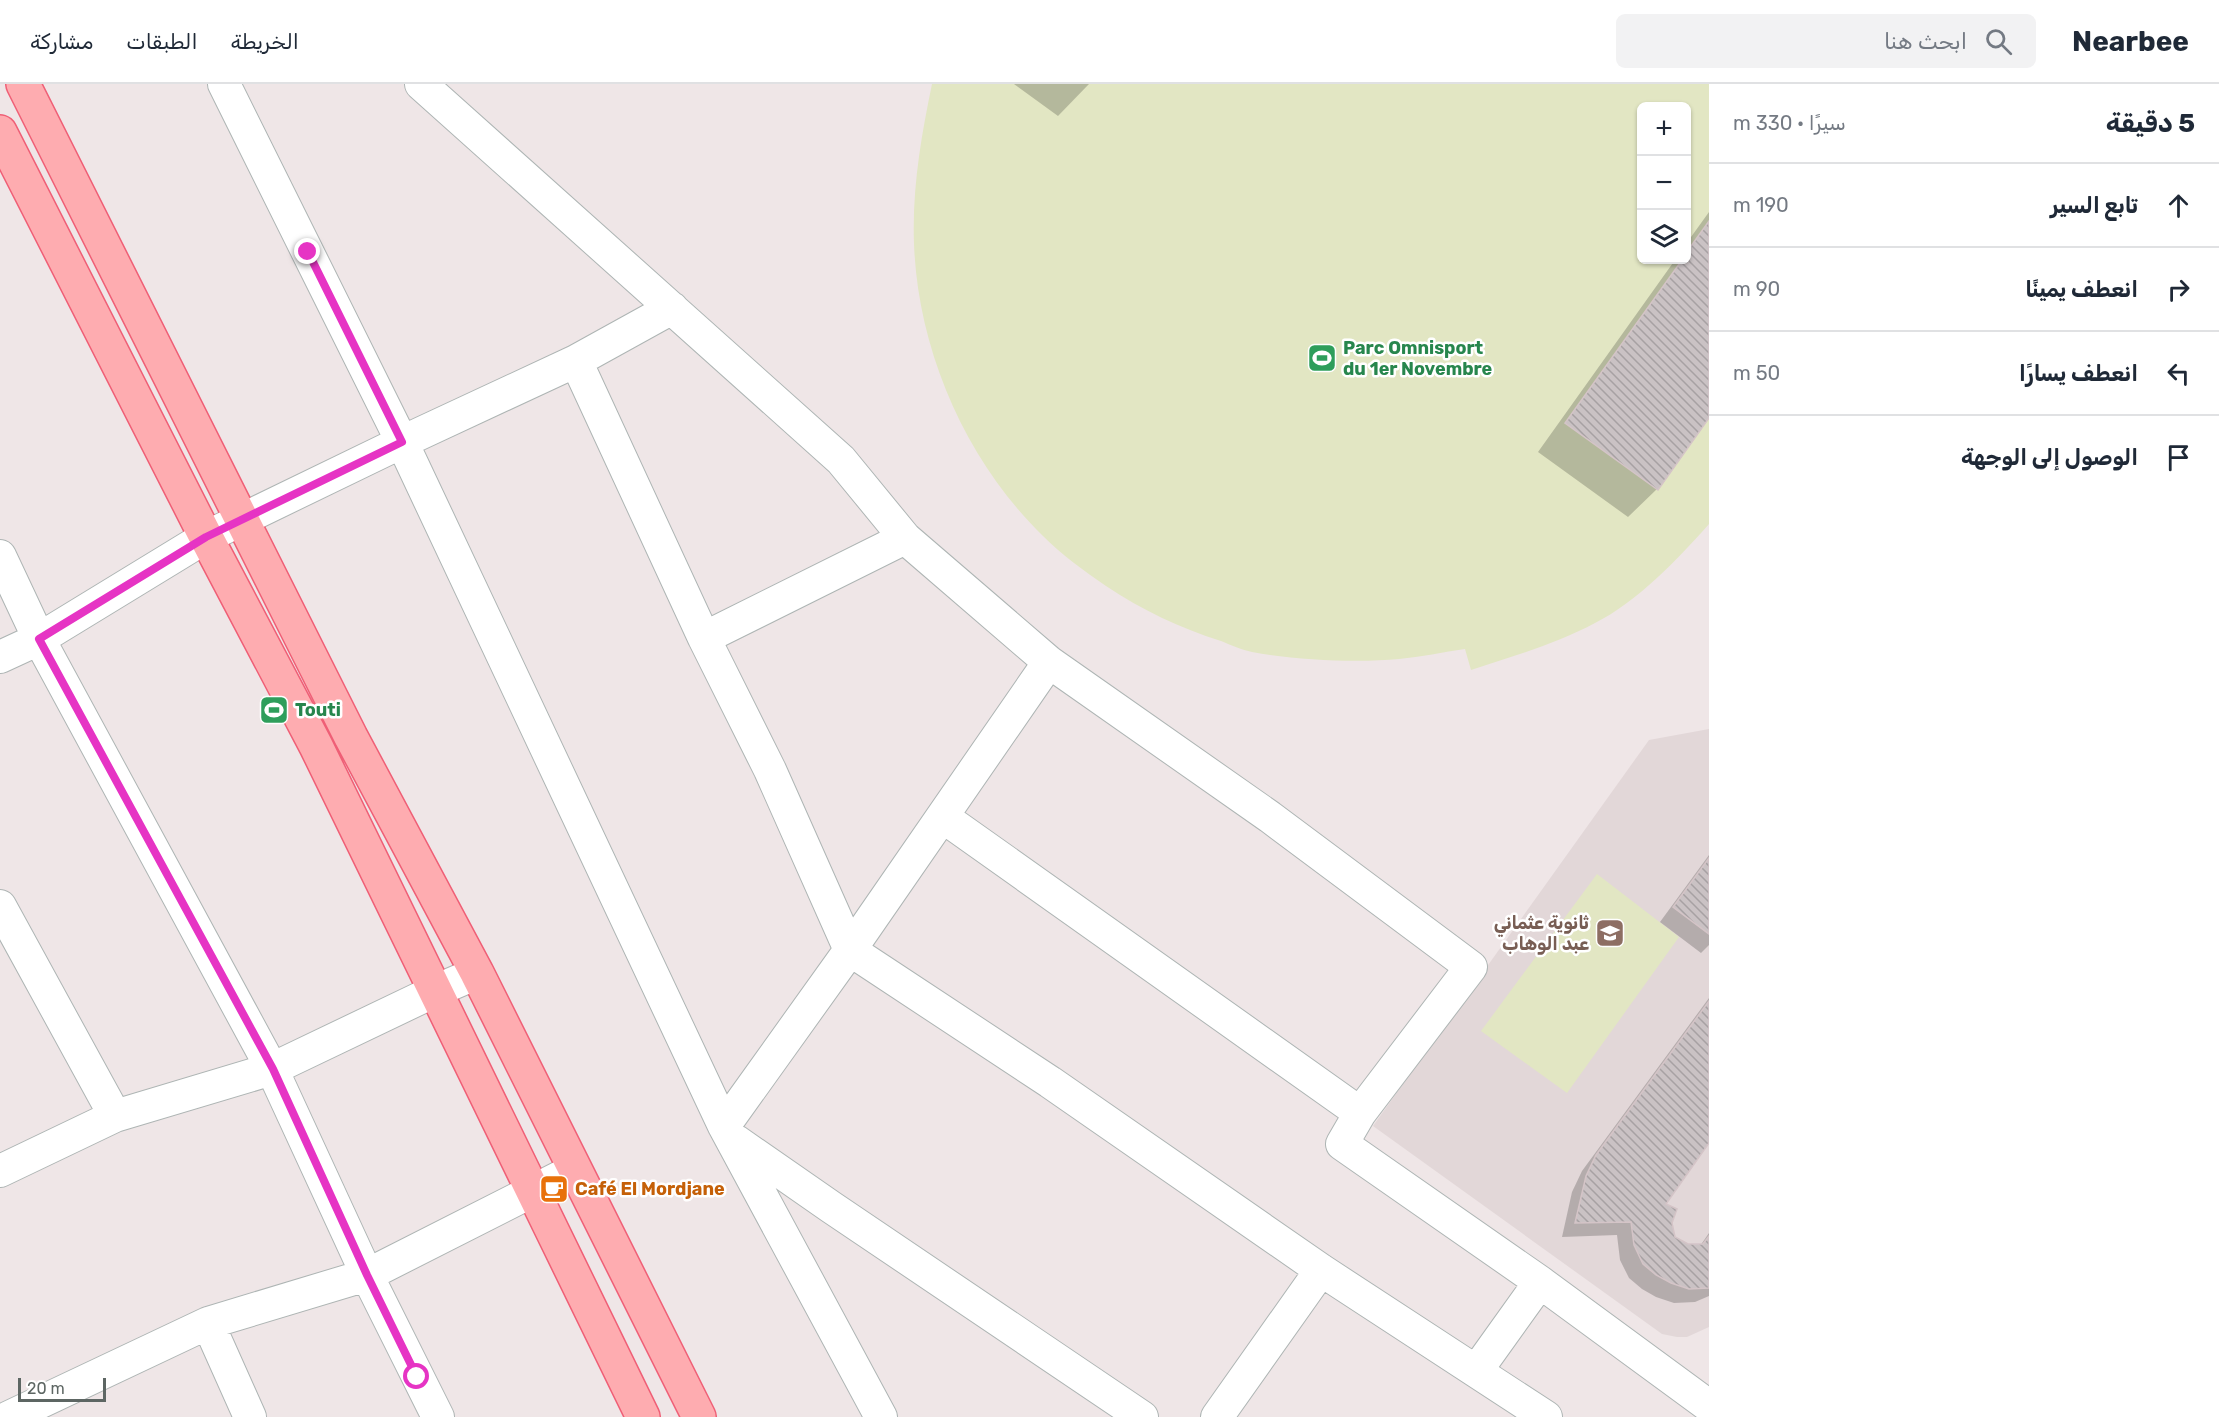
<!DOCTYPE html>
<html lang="ar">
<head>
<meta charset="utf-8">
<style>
  body { margin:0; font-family:Rubik,"Noto Naskh Arabic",sans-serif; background:#f2f2f3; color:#1f2937; direction:rtl }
  .controls { position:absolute; right:18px; top:18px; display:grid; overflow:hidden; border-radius:9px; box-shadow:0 2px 4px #0004 }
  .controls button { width:54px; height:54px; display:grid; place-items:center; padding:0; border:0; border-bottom:2px solid #e0e1e3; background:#fff; color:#1f2937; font:30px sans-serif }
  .scale { position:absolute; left:18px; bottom:15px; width:88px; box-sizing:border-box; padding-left:6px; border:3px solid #5d6663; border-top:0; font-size:16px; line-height:21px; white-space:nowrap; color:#5d6663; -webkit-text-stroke:4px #fff; paint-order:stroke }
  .stop { position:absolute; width:18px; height:18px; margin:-14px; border:4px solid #e634c4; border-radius:50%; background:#fff }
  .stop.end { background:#e634c4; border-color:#fff; box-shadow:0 2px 6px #0008 }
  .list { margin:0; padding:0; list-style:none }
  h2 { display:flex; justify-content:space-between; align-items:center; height:78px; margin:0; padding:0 24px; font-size:26px }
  h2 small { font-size:20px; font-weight:400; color:#747a83 }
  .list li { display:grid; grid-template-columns:39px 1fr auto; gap:18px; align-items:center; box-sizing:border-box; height:84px; padding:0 24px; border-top:2px solid #e0e1e3 }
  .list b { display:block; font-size:22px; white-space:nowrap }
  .list em { font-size:20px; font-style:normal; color:#747a83 }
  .icon { flex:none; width:33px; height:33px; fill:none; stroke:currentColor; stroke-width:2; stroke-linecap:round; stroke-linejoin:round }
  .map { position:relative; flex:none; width:1709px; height:1333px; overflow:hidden; direction:ltr }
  header { display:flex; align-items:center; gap:36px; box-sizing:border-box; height:84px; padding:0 30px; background:#fff; border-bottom:2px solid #e0e1e3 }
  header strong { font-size:28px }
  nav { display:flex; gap:33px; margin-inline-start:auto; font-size:21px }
  .search { width:420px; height:54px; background:#f2f2f3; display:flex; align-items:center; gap:15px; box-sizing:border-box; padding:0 21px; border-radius:9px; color:#747a83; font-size:22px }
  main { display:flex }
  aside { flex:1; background:#fff }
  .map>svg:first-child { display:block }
  .education { fill:#e2d7d8 }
  .grass { fill:#e2e6c3; fill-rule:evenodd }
  .shadow { fill:#0003 }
  .building { fill:url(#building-back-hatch); stroke:#d4c4c7; stroke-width:1.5 }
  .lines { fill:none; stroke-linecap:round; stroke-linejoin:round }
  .minor-casing { stroke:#aeb5b4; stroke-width:34 }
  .major-casing { stroke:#ef5f76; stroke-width:36 }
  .minor { stroke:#fff; stroke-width:32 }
  .major { stroke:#feacb0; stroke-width:33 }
  .route { stroke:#e634c4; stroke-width:8 }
  .labels { text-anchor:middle; stroke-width:5; stroke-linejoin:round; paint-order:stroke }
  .leisure-label { font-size:18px; font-weight:bold; fill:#27864d; stroke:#fff; text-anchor:start }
  .education-label { font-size:18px; font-weight:bold; fill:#785e54; stroke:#fff; text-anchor:end }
  .food-label { font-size:18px; font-weight:bold; fill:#c56008; stroke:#fff; text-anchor:start }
</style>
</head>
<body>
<header>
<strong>Nearbee</strong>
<div class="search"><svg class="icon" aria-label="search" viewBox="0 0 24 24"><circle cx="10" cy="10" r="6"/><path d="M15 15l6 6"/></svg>ابحث هنا</div>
<nav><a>الخريطة</a><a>الطبقات</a><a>مشاركة</a></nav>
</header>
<main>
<aside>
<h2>5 دقيقة<small>سيرًا · 330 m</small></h2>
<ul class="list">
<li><svg class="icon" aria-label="ahead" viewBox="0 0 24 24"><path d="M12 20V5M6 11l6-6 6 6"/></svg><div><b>تابع السير</b></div><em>190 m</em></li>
<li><svg class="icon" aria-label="right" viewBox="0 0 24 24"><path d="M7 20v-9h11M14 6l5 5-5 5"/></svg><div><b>انعطف يمينًا</b></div><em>90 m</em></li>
<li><svg class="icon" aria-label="left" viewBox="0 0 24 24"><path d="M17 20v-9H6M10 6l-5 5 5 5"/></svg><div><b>انعطف يسارًا</b></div><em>50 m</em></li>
<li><svg class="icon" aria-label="arrive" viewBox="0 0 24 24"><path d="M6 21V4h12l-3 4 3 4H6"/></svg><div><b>الوصول إلى الوجهة</b></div></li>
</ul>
</aside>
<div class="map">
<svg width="1709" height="1333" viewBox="0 0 1709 1333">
  <defs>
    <pattern id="building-back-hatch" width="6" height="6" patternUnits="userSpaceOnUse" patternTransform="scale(1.5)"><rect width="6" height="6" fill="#cac2c4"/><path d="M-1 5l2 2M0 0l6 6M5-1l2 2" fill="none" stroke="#a7a1a3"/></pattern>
  </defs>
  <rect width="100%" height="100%" fill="#efe6e7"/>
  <path class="education" d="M1709,645V1243L1687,1253H1677L1662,1250L1373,1042L1649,656Z"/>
  <path class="grass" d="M932,0H1709V440C1678,475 1637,518 1595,539C1556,560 1513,572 1471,586L1465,565C1443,568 1421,573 1399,575C1357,579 1294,576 1252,568C1242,566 1231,561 1221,557C1180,544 1142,526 1106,502C1084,487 1062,471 1043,452C966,377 918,267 914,160C912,105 921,53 932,0ZM1642,22H1686V176H1642Z
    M1597,790L1679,853L1567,1009L1481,947Z"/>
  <path class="shadow" d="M1014,0H1089L1058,32Z
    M1709,128V332L1657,405L1628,433L1538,368L1675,176H1686V160Z
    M1709,771V861L1701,869L1660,838Z
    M1709,914V1057L1663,1120L1674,1154L1687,1162H1700L1709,1149V1212L1695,1218L1674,1219L1656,1213L1642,1205L1629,1194L1620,1176L1617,1151L1562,1153L1572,1108L1582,1087Z"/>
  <path class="building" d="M1709,137V334L1658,406L1565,339L1682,176H1686V169Z
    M1709,774V850L1673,823Z
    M1709,917V1059L1666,1120L1677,1125L1672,1139L1675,1153L1688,1160H1703L1709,1152V1204L1689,1205L1671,1199L1656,1191L1643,1180L1634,1161L1631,1138L1575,1139L1586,1092L1596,1071Z"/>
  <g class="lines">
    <g class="minor-casing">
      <path id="minor" d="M224,0L402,358L724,1042L881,1333
        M421,0L841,376L905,454L1049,578L1270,733L1471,883L1360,1029L1342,1060L1540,1198L1709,1322
        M576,277L704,554L770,686L850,866L1050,998L1321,1186L1546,1333
        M0,472L39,555L272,985L367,1191L438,1333
        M704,554L905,454
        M0,573L39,555L206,453L402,358L576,277L672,224
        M943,733L1360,1029
        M0,822L115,1032
        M724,1042L850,866L1049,578
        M736,1057L831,1123L1142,1333
        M0,1087L115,1032L272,985L435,907L477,889
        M208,1239L250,1333
        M1477,1286L1540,1198
        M9,1333L208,1239L367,1191L574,1086
        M1217,1333L1321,1186"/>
    </g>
    <g class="major-casing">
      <path id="major" d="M23,0L351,653L477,889L699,1333
        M0,48L206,453L316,662L643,1333"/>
    </g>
    <use href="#minor" class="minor"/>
    <use href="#major" class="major"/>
  </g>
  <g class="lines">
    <path class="route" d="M308,168L402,358L206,453L39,555L273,985L367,1191L417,1293"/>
  </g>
  <defs>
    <g id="stadium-square" transform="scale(1.5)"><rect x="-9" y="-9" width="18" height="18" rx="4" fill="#2e9e5b" stroke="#fff"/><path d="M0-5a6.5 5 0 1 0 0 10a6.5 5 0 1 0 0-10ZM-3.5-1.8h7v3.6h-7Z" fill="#fff"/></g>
    <g id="school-square" transform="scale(1.5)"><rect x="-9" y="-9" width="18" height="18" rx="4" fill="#8d6e63" stroke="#fff"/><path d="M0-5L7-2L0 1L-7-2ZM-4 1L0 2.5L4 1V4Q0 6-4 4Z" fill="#fff"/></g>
    <g id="cafe-square" transform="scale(1.5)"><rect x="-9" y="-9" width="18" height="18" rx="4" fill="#e8710a" stroke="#fff"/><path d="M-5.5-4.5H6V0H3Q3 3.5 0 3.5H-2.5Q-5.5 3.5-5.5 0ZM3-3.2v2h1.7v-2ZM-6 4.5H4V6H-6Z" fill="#fff"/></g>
  </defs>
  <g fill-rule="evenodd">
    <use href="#stadium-square" x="1322" y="274"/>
    <use href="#stadium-square" x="274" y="626"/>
    <use href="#school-square" x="1610" y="849"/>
    <use href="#cafe-square" x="554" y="1105"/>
  </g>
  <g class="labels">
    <g class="leisure-label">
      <text x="1343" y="270">Parc Omnisport<tspan x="1343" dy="21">du 1er Novembre</tspan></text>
      <text x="295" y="632">Touti</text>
    </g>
    <g class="education-label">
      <text x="1589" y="845">ثانوية عثماني<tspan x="1589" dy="21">عبد الوهاب</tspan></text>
    </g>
    <g class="food-label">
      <text x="575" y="1111">Café El Mordjane</text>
    </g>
  </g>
</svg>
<div class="controls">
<button>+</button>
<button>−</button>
<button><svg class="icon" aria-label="layers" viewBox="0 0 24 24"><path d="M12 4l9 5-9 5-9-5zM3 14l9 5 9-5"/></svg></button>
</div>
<div class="scale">20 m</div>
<div class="stop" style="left:417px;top:1293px"></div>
<div class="stop end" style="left:308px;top:168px"></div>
</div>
</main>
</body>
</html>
